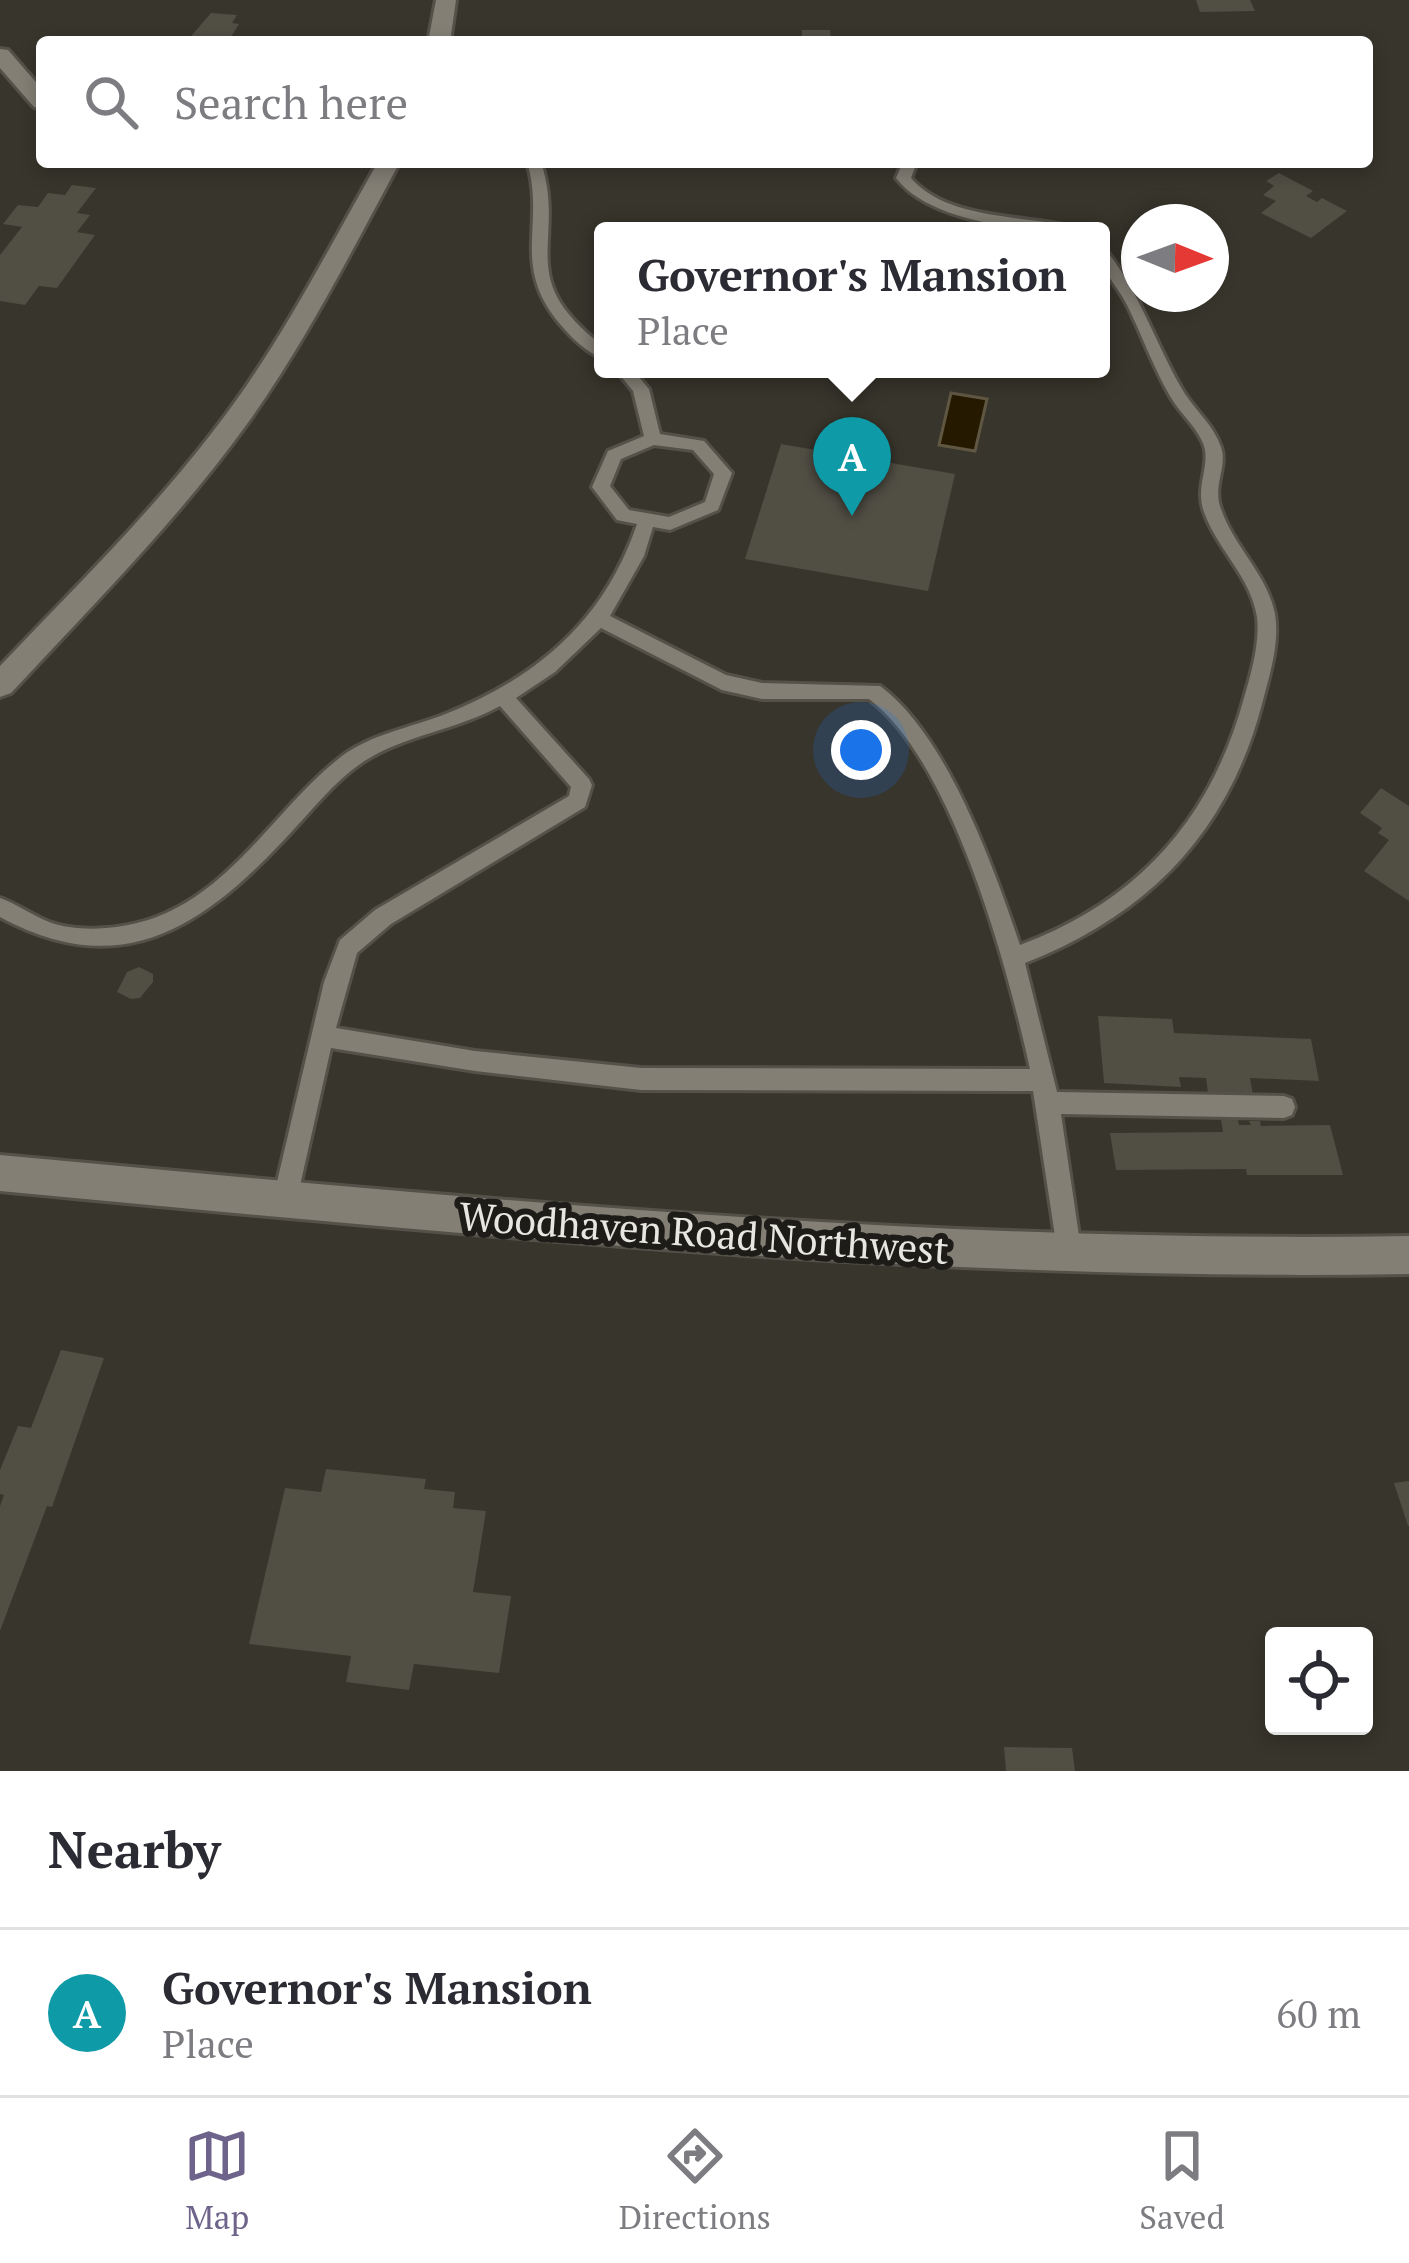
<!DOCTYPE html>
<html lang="en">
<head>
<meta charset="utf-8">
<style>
  body { margin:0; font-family:"PT Serif",serif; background:#f2f2f3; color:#2b2b33 }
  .controls { position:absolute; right:36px; bottom:36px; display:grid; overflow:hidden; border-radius:12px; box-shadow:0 6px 18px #0003 }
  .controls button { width:108px; height:108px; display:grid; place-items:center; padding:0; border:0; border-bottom:3px solid #e1e1e2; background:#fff; color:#2b2b33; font:60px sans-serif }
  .compass { position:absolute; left:1121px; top:204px; width:108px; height:108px; border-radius:50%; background:#fff; box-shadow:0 6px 18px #0003; rotate:91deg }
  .you { position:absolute; left:861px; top:750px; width:42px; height:42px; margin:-30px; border:9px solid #fff; border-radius:50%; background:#1a73e8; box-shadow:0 0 0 18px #1a73e833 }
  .badge { display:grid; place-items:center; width:78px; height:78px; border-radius:50%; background:#6e638a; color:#fff; font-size:39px; font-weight:700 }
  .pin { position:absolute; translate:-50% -99px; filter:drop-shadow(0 3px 6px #0008) }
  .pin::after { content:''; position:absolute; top:63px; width:42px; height:36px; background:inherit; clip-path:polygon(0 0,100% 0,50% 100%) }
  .popup { position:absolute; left:594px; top:222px; width:516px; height:156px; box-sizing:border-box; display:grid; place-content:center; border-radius:12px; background:#fff; filter:drop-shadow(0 3px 9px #0005); font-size:39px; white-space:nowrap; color:#7c7c81 }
  .popup b { font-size:45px; color:#2b2b33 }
  .popup::after { content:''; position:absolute; left:50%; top:100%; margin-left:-24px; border:24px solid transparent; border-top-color:#fff }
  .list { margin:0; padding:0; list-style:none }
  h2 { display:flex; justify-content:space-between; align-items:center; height:156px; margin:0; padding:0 48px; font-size:51px }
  h2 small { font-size:39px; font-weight:400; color:#7c7c81 }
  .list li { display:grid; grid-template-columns:78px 1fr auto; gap:36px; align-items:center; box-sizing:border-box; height:168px; padding:0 48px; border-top:3px solid #e1e1e2 }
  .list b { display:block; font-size:45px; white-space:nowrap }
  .list p { margin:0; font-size:39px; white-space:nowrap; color:#7c7c81 }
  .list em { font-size:39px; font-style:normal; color:#7c7c81 }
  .icon { flex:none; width:66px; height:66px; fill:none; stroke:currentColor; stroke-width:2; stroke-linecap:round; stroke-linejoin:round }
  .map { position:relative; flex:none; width:1409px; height:1771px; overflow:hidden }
  .search { position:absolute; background:#fff; box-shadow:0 6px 18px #0003; left:36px; right:36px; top:36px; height:132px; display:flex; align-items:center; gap:30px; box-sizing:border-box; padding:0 42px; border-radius:12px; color:#7c7c81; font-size:45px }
  .sheet { height:324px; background:#fff }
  nav { display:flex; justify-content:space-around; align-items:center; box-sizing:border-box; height:168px; border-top:3px solid #e1e1e2; background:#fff; font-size:33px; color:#7c7c81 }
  nav a { display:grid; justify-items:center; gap:6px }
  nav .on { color:#6e638a }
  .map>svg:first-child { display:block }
  .water { fill:#251a00; stroke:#605743; stroke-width:3 }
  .building { fill:#514e44 }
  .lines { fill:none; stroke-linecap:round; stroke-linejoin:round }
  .service-casing { stroke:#545149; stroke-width:6 }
  .minor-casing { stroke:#545149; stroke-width:6 }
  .secondary-casing { stroke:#545149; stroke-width:6 }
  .service { fill:#837f75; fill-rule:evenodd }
  .minor { fill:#837f75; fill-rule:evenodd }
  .secondary { fill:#837f75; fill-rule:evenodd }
  .labels { text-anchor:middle; stroke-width:12; stroke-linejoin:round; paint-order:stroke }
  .street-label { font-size:39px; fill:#e8e6e0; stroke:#1e1c18 }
</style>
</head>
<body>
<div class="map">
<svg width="1409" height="1771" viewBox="0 0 1409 1771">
  <rect width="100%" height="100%" fill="#38352c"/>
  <path class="water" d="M951,393L987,399L975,451L939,445Z"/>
  <path class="building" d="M1196,0H1250L1255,11L1200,12Z
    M211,13L237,15L232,23L239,24L231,37L243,38L240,42H186Z
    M802,30H830L831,42H802Z
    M1279,173L1313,191L1306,196L1317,202L1322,198L1347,211L1311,238L1261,213L1276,201L1263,195L1274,186L1266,181Z
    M72,185L96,188L77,213L90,215L77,232L95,235L57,288L39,286L25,305L0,301V255L22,227L3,224L18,205L38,207L48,193L65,195Z
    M781,444L955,474L928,591L745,559Z
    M1381,788L1409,806V901L1364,871L1389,840L1378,833L1382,828L1360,813Z
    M139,967L153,974V982L140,998L131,999L117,992L127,972Z
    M1098,1016L1172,1019L1174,1033L1311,1039L1319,1081L1250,1078L1253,1095L1208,1093L1206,1078L1179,1077L1181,1087L1104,1083Z
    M1221,1120H1238L1239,1125H1251L1249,1121H1260L1261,1126L1330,1125L1343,1175H1247L1246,1169L1116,1170L1110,1133L1223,1132Z
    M61,1350L104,1358L52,1507L47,1506L0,1631V1506L4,1495L0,1494V1470L18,1426L31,1428Z
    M326,1469L426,1479L424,1489L455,1492L453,1508L486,1511L473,1592L511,1596L499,1673L414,1664L409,1690L346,1682L351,1656L249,1644L285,1488L321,1492Z
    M1409,1481V1526H1408L1394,1483Z
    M1004,1747L1072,1748L1075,1771H1006Z"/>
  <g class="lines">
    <g class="service-casing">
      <path id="service" d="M527,162H541C567,243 512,277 603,346V359C586,352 572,338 560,324C510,265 546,224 527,162Z
        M903,162H917L911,178C946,219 1019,215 1068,226L1076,231C1022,231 930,222 896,178Z
        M1101,248L1106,250C1141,294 1156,346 1185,394C1197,412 1214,426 1221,447C1228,467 1212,485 1221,509C1234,547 1267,574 1275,614C1280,643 1269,677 1262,704C1228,833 1148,915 1025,963L1057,1092L1284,1096L1292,1099L1295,1107L1292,1115L1284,1118L1061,1114L1082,1256L1079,1265L1070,1268L1061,1265L1058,1256L1033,1091L641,1090L475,1071L331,1048L297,1199L293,1207L285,1211L277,1207L273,1199L324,982L340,940L375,910L569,796L571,787L500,706C457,730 404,735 363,762C333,782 309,814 284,840C200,929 120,982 0,917V898C17,904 32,915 49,922C79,933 119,929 148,920C232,893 276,807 342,756C372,734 409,728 443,715C537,678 604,621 637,524L617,520L592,487L608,451L644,436L633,391L615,369H632L649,389L660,434L704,441L732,473L718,510L670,530L653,527L644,556L610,616L726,675L762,683L880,686C947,735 994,868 1020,945C1138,901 1211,819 1244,698C1251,674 1260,643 1257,617C1251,577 1217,549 1204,512C1194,485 1213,463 1202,441C1194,424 1179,412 1170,396C1153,367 1142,335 1127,305C1120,291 1109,279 1103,266C1100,260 1101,255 1101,248ZM654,445L693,450L714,474L705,502L669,517L629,510L610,486L621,459ZM601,628L722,690L762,699H869C953,762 1008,969 1030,1069L641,1068L475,1051L336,1028L357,953L391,924L585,807L592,785L589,779L516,698L555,672Z"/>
    </g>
    <g class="minor-casing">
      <path id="minor" d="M0,49L8,50L42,89V109L34,107L0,68Z
        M0,1155C470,1198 937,1244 1409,1236V1274C937,1282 470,1235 0,1191Z"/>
    </g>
    <g class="secondary-casing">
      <path id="secondary" d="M436,0H456L450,42H428Z
        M378,162H400C352,250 306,342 247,424C177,521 92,606 11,693L0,697V666C80,582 164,500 232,406C288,329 331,244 378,162Z"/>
    </g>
    <use href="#service" class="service"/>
    <use href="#minor" class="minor"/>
    <use href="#secondary" class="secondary"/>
  </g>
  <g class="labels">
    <g class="street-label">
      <text transform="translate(704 1233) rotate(4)" y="14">Woodhaven Road Northwest</text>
    </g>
  </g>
</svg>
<div class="controls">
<button><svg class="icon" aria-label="locate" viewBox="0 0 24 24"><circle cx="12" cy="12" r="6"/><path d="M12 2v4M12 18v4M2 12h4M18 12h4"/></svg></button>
</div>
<svg class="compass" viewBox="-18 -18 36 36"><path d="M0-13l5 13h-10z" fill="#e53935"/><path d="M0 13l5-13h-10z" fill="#7c7c81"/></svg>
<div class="you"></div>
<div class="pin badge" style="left:852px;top:516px;background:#0f9aa8">A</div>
<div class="popup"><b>Governor's Mansion</b>Place</div>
<div class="search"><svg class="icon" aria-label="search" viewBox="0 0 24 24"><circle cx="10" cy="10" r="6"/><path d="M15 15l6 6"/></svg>Search here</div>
</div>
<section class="sheet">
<h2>Nearby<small></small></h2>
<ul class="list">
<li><span class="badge" style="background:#0f9aa8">A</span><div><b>Governor's Mansion</b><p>Place</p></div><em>60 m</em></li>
</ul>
</section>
<nav>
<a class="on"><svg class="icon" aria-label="map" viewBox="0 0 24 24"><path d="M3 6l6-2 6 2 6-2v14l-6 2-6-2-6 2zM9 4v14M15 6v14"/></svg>Map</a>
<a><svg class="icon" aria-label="directions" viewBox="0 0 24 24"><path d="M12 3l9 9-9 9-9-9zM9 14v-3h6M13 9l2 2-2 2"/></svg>Directions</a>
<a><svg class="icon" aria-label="saved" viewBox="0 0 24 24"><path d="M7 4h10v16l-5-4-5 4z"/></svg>Saved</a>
</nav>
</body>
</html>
